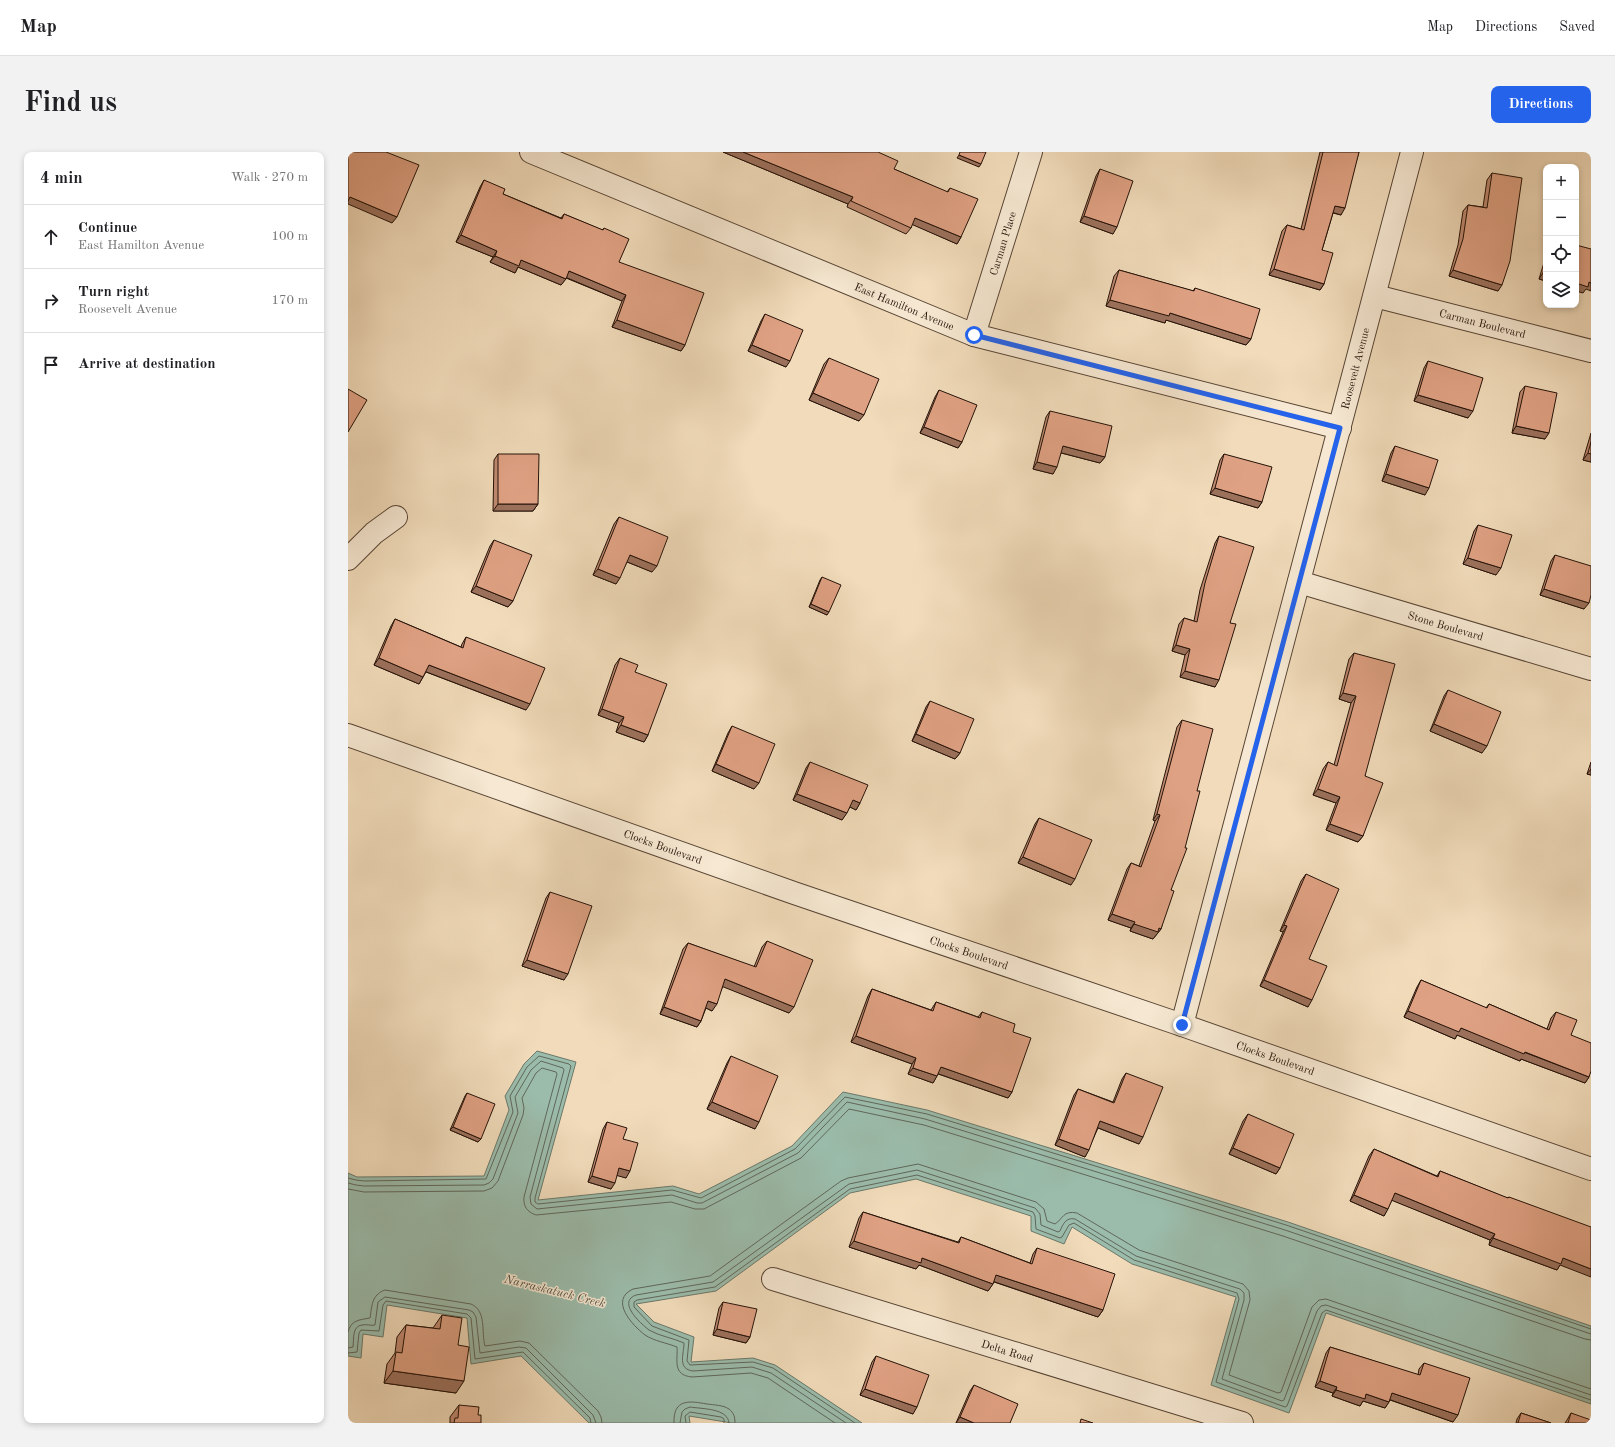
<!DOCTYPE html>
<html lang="en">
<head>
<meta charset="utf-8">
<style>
  body { margin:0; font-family:"Old Standard TT",serif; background:#f2f2f2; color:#202124 }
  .controls { position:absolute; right:12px; top:12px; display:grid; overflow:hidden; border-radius:8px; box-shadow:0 2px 6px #0003 }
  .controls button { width:36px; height:36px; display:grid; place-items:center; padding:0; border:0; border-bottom:1px solid #e0e0e0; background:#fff; color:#202124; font:20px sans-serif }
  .stop { position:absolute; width:12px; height:12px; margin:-9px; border:3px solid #2563eb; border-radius:50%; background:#fff }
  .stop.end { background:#2563eb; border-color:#fff; box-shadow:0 1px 4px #0008 }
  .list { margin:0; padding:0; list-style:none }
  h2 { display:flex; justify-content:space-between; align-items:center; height:52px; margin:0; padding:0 16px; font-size:17px }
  h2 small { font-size:13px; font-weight:400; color:#757577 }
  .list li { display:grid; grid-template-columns:26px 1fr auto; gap:12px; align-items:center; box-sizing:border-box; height:64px; padding:0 16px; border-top:1px solid #e0e0e0 }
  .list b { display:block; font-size:15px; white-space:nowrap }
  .list p { margin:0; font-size:13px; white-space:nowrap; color:#757577 }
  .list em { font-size:13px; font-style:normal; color:#757577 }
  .icon { flex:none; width:22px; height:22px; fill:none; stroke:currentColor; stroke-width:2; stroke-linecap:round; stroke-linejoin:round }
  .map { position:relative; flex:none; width:1243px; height:1271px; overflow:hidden; border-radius:8px }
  header { display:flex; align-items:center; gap:24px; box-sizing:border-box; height:56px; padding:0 20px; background:#fff; border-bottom:1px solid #e0e0e0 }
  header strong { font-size:19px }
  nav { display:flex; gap:22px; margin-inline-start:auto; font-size:14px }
  .intro { display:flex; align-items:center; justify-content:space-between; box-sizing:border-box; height:96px; padding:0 24px }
  h1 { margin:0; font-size:28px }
  .button { padding:10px 18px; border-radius:8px; background:#2563eb; color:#fff; font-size:14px; font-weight:700 }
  main { display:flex; gap:24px; padding:0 24px }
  aside { flex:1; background:#fff; border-radius:8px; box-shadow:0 2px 6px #0003 }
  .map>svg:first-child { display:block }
  .water { fill:#9bbcab; stroke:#6b786a }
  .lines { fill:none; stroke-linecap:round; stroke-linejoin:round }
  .shore { stroke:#60675a; stroke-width:1 }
  .minor-casing { stroke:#574434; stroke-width:24 }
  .minor { stroke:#f6e8d2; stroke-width:22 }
  .wall { fill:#c08a71; stroke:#241208 }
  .shaded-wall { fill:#9c715c; stroke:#241208 }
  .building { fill:#dfa183; stroke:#241208 }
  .route { stroke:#2563eb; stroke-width:5 }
  .labels { text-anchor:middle; stroke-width:3; stroke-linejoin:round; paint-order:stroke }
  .street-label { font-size:11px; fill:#241208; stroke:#f6e8d2 }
  .water-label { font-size:12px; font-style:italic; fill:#4e4e41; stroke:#f6e8d2 }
</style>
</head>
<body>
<header>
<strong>Map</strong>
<nav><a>Map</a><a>Directions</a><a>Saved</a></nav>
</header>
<div class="intro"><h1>Find us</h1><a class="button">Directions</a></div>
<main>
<aside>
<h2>4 min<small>Walk · 270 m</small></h2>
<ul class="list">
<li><svg class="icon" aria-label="ahead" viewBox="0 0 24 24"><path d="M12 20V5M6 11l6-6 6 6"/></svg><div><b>Continue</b><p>East Hamilton Avenue</p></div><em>100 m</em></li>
<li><svg class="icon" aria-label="right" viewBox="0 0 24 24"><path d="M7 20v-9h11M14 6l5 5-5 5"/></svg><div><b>Turn right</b><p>Roosevelt Avenue</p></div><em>170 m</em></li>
<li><svg class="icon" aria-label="arrive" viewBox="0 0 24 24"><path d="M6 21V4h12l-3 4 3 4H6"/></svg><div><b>Arrive at destination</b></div></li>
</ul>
</aside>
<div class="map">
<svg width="1243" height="1271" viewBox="0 0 1243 1271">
  <rect width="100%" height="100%" fill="#f1dbba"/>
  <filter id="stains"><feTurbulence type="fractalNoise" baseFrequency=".005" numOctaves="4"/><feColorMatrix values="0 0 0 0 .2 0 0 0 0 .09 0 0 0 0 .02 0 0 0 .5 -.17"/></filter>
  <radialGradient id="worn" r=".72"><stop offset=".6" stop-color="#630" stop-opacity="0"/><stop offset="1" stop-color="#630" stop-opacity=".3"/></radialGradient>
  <path class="water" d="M189,899L228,910L190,1048L325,1034L351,1042L444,994L495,940L579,958L940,1070L1243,1174V1252L978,1161L941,1261L863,1233L888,1145L784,1112L724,1075L716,1092L683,1079V1064L568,1027L502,1041L368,1139L288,1152L306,1170L346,1185L343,1210L405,1206L427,1213L514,1271H384L341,1264L342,1271H241L173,1204L123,1212L119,1166L39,1153L35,1185L15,1182L13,1206L0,1204V1021L9,1025L136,1024L161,958L157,944L176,912Z"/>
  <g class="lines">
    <path class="shore" d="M0,1026L8,1028L16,1029L138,1027L165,960L162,944L179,915L191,904L221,912L223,914L187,1046V1050L190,1052L324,1038L353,1046L447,997L497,945L579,962L938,1073L1243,1177
      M0,1031L8,1033L16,1034L136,1033L141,1031L145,1027L170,961L167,945L183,918L193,909L215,916L216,918L182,1045L183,1052L189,1057L324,1043L349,1051H354L450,1001L499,950L577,967L937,1078L1243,1182
      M0,1037L16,1040L136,1039L144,1036L150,1029L175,963L176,956L174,946L188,921L194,916L208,920L209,922L176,1045C175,1054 179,1060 188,1063L323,1050L347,1057H356L453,1006L501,957L576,973L935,1084L1237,1187L1243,1188
      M0,1180C3,1168 11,1168 22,1166C24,1155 23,1143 37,1138L123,1152C139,1159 133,1180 137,1194L172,1189L181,1191L250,1259L253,1265L254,1271
      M0,1196L5,1195C6,1187 4,1174 14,1173C19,1172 23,1174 27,1173L30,1150L37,1145L121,1158L125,1160L128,1165L132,1201L171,1195L178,1196L245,1263L248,1271
      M0,1201L9,1200L11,1181L13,1178L31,1179L35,1153L38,1149L119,1162L123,1166L127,1207L175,1200L242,1266L243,1271
      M326,1271C325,1246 342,1249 359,1252C366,1253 375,1253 381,1257C386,1261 387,1265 387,1271
      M332,1271L334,1260L337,1257L342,1255C354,1257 380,1256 381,1271
      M338,1271L337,1264L342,1260L373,1265L376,1267V1271
      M487,1271L420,1226L403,1221L344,1225C324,1223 330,1208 329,1195C319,1191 306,1189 297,1183C284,1173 261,1148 285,1137L362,1124L493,1029L500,1026L570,1012L688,1050L696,1057L699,1069L707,1072C715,1067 715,1058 729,1061L791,1098L895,1132L901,1139L902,1148L881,1223L930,1241L933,1240L964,1155L971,1148L978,1147L1243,1237
      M498,1271L423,1221L404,1215L345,1219C329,1217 336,1202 336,1191C325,1186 311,1184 301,1178C292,1171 269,1150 288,1143L365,1130L501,1032L569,1018L687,1056L692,1062L693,1073L710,1080L712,1079C715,1072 718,1065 727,1067L788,1104L892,1137L896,1141V1148L874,1227L934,1249L936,1248L969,1159L973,1154L978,1153L1243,1243
      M507,1271L425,1216L405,1210L342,1213L339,1209L341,1188L304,1174L286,1155V1150L289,1148L367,1135L502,1037L569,1023L685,1060L687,1064L688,1077L712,1086L714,1085L721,1073L726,1071L786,1108L889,1141L891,1147L868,1230L937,1255L939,1254L974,1161L978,1158L1243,1248"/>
    <g class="minor-casing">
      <g id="minor">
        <path id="s1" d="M183,0L626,183L992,276"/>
        <path id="s2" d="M1027,144L1243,199"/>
        <path id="s3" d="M626,183L683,0"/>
        <path d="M0,407L26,381L48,365"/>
        <path id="s4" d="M951,430L1243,517"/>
        <path id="s5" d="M0,583L446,741L834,873L1243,1017"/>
        <path id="s6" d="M834,873L1064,0"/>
        <path id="s7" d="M425,1127L894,1271"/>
      </g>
    </g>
    <use href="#minor" class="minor"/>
  </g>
  <path class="wall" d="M375,0L546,17L599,40L602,36L613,85L609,92L564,72L563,76L558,82L499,55L500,52Z
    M972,0H1011L993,63L985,61L974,98L976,132L972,138L921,123L934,79L939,73L953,77Z
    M752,17L765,82L732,70L748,24Z
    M1144,21L1150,139L1101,124L1110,93L1115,59L1120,53L1135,55L1139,28Z
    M136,28L155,42L213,66L216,62L254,78L256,76L271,110L337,193L333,199L264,175L274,149L218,126L213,133L170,115L167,121L142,110L145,105L108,90L132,35Z
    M1198,104V129L1191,127Z
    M771,118L845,139L847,136L903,187L898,193L818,168L817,171L758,154L766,124Z
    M417,162L438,215L400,199L413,169Z
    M481,206L511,269L461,248L476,212Z
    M1080,209L1120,266L1066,249L1076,216Z
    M1177,234L1197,287L1164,281L1172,240Z
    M591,238L614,290L610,296L572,281L587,245Z
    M702,259L757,305L752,311L713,301L705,322L685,317L698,265Z
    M1243,281V310L1235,308Z
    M1047,294L1077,343L1034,329L1043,301Z
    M150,302L190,352L185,359H145L146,308Z
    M876,302L914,350L910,356L862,342L872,308Z
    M271,365L304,420L279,410L268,432L245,423L266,372Z
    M1130,373L1148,423L1115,412L1126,379Z
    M871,384L882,471L867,535L832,525L837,503L824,499L831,472L836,466L846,469L852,438L867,391Z
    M146,388L165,449L160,455L123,440L142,394Z
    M1207,403L1236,457L1192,443L1203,409Z
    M474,425L479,463L461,455L472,428Z
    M47,467L113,495L114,492L118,485L178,558L78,520L75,525L71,532L26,513L43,474Z
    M1006,501L1017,624L1015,684L1010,690L978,678L988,651L965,643L975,617L980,610L986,613L1003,551L991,547L1001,507Z
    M272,506L287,520L300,583L296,590L268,580L271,571L250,563L267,513Z
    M1100,538L1134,601L1082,579L1096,544Z
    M582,549L612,601L607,607L564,589L578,555Z
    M834,568L823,738L813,777L805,787L782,779L783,776L760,768L779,717L783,711L791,714L807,669L805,668L829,575Z
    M384,574L406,637L364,619L380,581Z
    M462,610L512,651L508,658L502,655L494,668L445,648L458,616Z
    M1243,610V623L1239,622Z
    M691,666L723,733L670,711L687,672Z
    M958,722L960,855L912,834L935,780L932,779L953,729Z
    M202,740L216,828L174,814L198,746Z
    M419,789L441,861L375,834L364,859L358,856L353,869L349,875L312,862L335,797L340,791L406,815L414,795Z
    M1073,828L1138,856L1141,852L1199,877L1203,866L1208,860L1223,883L1241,925L1237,931L1173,907L1172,909L1109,883L1107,887L1056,865L1069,835Z
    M524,837L583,858L588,850L630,865L634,860L665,880L664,940L660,946L590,922L585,931L560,922L564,912L503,890L520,844Z
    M383,904L407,977L359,957L379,911Z
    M778,921L791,992L750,976L737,1005L707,993L726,943L730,937L765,950L774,927Z
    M119,941L130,990L102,978L117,944Z
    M900,962L932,1016L928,1022L881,1002L895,969Z
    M259,970L275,987L278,1026L269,1023L263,1037L240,1030L255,977Z
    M1026,997L1089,1024L1092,1019L1159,1046L1161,1045L1212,1113L1209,1118L1141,1093L1142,1088L1044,1048L1036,1064L1002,1049L1021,1004Z
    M515,1060L610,1090L613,1085L682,1111L685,1102L689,1096L755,1158L750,1165L646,1130L640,1139L571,1113L568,1117L501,1095L511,1066Z
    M375,1150L402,1185L398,1191L365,1183L371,1156Z
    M94,1163L110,1193L108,1241L36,1231L39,1212L47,1201L49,1185L58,1173L85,1176Z
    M982,1195L1070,1223L1071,1217L1076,1211L1105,1270L1042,1248L1037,1256L1015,1249L1012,1254L984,1244L985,1241L967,1235L978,1201Z
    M528,1204L565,1262L512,1243L524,1210Z
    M626,1233L662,1271H608L622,1239Z
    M111,1253L133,1271H102V1265Z
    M1173,1261L1203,1271H1168L1169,1267Z
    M1223,1261L1243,1271H1217L1219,1268Z"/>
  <path class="shaded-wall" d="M375,0H395L505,45L500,52Z
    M611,3L633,12L631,15L609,6Z
    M2,45L49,65L44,71L0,52V47Z
    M987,54L997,56L993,63L983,60Z
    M736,64L769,75L765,82L732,70Z
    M567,66L613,85L609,92L563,72Z
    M113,83L149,99L145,105L108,90Z
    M147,104L173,108L218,127L213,133L170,115L167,121L142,110Z
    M926,117L976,132L972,138L921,123Z
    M1105,118L1154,133L1150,139L1101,124Z
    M221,119L278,143L274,149L217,125Z
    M1195,121H1198V129L1191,127Z
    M1241,130L1243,131V139L1238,137L1235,141L1228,139V131Z
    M762,148L822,161L903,187L898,193L818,168L817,171L758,154Z
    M269,168L337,193L333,199L264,175Z
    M404,193L442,209L438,215L400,199Z
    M465,241L516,263L511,269L461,248Z
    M1070,243L1125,259L1120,266L1066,249Z
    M1168,274L1201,281L1197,287L1164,281Z
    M576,275L614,290L610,296L572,281Z
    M715,294L757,305L752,311L710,300Z
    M1240,301L1243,302V310L1235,308Z
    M689,310L709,315L705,322L685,317Z
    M1038,322L1081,336L1077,343L1034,329Z
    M867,336L914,350L910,356L862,342Z
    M150,352H190L185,359H145Z
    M282,403L309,414L304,420L277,409Z
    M1120,406L1153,416L1148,423L1115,412Z
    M250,417L272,426L268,432L245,423Z
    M128,434L165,449L160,455L123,440Z
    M1196,437L1241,451L1236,457L1192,443Z
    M463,452L481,460L479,463L461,455Z
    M828,493L842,497L837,503L824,499Z
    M31,506L75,525L71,532L26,513Z
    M81,513L182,552L178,558L76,519Z
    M837,519L871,528L867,535L832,525Z
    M995,541L1008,544L1003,551L991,547Z
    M254,557L276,565L271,571L250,563Z
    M1086,572L1139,594L1134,601L1082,579Z
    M273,573L300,583L296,590L268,580Z
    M568,582L612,601L607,607L564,589Z
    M368,612L411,631L406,637L364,619Z
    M1243,617V623L1239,622Z
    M970,637L992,645L988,651L965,643Z
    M449,642L499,661L494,668L445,648Z
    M505,648L512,651L508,658L500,654Z
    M809,662L812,663L807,669L805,668Z
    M982,672L1015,684L1010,690L978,678Z
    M675,705L727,727L723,733L670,711Z
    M764,762L787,770L783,776L760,768Z
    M786,772L811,776L813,777L805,787L782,779Z
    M936,773L939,774L935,780L932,779Z
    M179,808L220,822L216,828L174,814Z
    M377,827L446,855L441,861L373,834Z
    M916,828L964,848L960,855L912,834Z
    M360,849L369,852L364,859L356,855Z
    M316,855L353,869L349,875L312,862Z
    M1060,859L1113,876L1241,925L1237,931L1173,907L1172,909L1109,883L1107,887L1056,865Z
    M508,884L568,906L564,912L503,890Z
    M593,915L664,940L660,946L588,921Z
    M565,916L589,924L585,931L560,922Z
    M364,950L411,970L407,977L359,957Z
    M752,969L795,985L791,992L748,975Z
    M105,975L133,987L130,990L102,978Z
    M711,987L741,998L737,1005L707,993Z
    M885,996L932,1016L928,1022L881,1002Z
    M271,1016L282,1019L278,1026L267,1023Z
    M244,1024L267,1031L263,1037L240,1030Z
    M1047,1041L1147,1082L1142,1088L1043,1048Z
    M1006,1043L1040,1057L1036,1064L1002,1049Z
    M1145,1086L1215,1106L1243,1117V1125L1212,1113L1209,1118L1141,1093Z
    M506,1089L574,1106L645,1132L640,1139L571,1113L568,1117L501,1095Z
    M648,1123L755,1158L750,1165L644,1129Z
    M369,1177L402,1185L398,1191L365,1183Z
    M45,1219L116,1229L108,1241L36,1231Z
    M972,1229L989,1235L985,1241L967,1235Z
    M517,1237L569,1255L565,1262L512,1243Z
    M988,1238L1018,1242L1041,1250L1037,1256L1015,1249L1012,1254L984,1244Z
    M1044,1241L1110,1263L1105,1270L1040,1247Z
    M612,1265L626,1271H608Z"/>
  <path class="building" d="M0,0H38L71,13L49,65L2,45L0,49Z
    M395,0H530L550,9L546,17L600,40L602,36L630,47L613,85L567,66L563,76L503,49L505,45Z
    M612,0H638L633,12L611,3Z
    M975,0H1011L997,56L987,54L974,98L985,101L976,132L926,117L939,73L956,78Z
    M752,17L785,29L769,75L736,64Z
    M1144,21L1174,26L1162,109L1154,133L1105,118L1115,87L1120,53L1139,56Z
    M136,28L157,37L155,42L214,67L216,62L255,78L256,76L281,87L271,110L356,141L337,193L269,168L278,143L221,119L218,127L173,108L171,114L147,104L149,99L113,83Z
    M1228,93L1243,97V131L1241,130L1240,135L1228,131Z
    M1198,112V121H1195Z
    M771,118L846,139L847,136L912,157L903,187L822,161L821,164L762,148Z
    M417,162L455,178L442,209L404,193Z
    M481,206L531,227L516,263L465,241Z
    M1080,209L1135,226L1125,259L1070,243Z
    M1177,234L1209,241L1201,281L1168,274Z
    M0,237L19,248L0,280Z
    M591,238L629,253L614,290L576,275Z
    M702,259L764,274L757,305L715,294L709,315L689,310Z
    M1243,290V302L1240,301Z
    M1047,294L1090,308L1081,336L1038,322Z
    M150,302H191L190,352H150Z
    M876,302L924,315L914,350L867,336Z
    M271,365L320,385L309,414L282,403L272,426L250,417Z
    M1130,373L1164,383L1153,416L1120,406Z
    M871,384L906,395L882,471L888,472L871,528L837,519L842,497L828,493L836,466L849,470L857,431Z
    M146,388L184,403L165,449L128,434Z
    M1207,403L1243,414V443L1241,451L1196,437Z
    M474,425L493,433L481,460L463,452Z
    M47,467L115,496L118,485L197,516L182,552L81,513L75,525L31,506Z
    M1006,501L1047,512L1017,624L1035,631L1015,684L982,672L992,645L970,637L980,610L989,614L1008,544L995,541Z
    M272,506L290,513L287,520L319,532L300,583L273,573L276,565L254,557Z
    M1100,538L1153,560L1139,594L1086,572Z
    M582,549L626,567L612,601L568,582Z
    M834,568L865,577L849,639H852L837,696H839L823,738L826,739L813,777L811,776L810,780L786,772L787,770L764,762L783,711L793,715L812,663L809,662Z
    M384,574L427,592L411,631L368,612Z
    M462,610L520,633L512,651L505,648L499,661L449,642Z
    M691,666L744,688L727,727L675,705Z
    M958,722L991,737L961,807L979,814L964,848L916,828L939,774L936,773Z
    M202,740L244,754L220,822L179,808Z
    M419,789L465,808L446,855L377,827L369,852L360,849L353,869L316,855L340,791L408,815Z
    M1073,828L1139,856L1141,852L1201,878L1208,860L1229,868L1223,883L1243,891V919L1241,925L1177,900L1176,902L1113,876L1111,880L1060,859Z
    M524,837L585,859L588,850L632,866L634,860L667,872L665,880L683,886L664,940L593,915L589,924L565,916L568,906L508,884Z
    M383,904L430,924L411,970L364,950Z
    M778,921L815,935L795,985L752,969L741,998L711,987L730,937L766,951Z
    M119,941L147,952L133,987L105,975Z
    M900,962L946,982L932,1016L885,996Z
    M259,970L279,976L275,987L290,991L282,1019L271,1016L267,1031L244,1024Z
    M1026,997L1090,1025L1092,1019L1160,1046L1161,1045L1243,1075V1117L1215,1106L1213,1112L1145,1086L1147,1082L1047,1041L1040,1057L1006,1043Z
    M515,1060L611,1091L613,1085L684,1112L689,1096L767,1122L755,1158L648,1123L645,1132L574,1106L573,1111L506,1089Z
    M375,1150L409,1157L402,1185L369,1177Z
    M94,1163L114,1166L110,1193L121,1195L116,1229L45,1219L48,1200L54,1201L58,1173L92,1177Z
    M982,1195L1072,1223L1076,1211L1122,1226L1110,1263L1044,1241L1041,1250L1018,1242L1017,1247L988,1238L989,1235L972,1229Z
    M528,1204L581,1223L569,1255L517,1237Z
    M626,1233L670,1252L662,1271H626L612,1265Z
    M111,1253L131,1255L130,1263H133V1271H106L107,1266H110Z
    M1173,1261L1203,1271H1170Z
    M1223,1261L1243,1268V1271H1220Z
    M733,1267L745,1271H732Z"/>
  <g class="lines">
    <path class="route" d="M626,183L992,276L834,873"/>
  </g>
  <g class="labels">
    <g class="street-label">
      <text dy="4" stroke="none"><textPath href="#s3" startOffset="96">Carman Place</textPath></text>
      <text dy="4" stroke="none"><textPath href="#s1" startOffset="404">East Hamilton Avenue</textPath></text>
      <text dy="4" stroke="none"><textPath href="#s2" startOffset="111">Carman Boulevard</textPath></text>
      <text dy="4" stroke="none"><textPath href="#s6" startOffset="679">Roosevelt Avenue</textPath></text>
      <text dy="4" stroke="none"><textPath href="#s4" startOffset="153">Stone Boulevard</textPath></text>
      <text dy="4" stroke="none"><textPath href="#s5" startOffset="334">Clocks Boulevard</textPath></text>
      <text dy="4" stroke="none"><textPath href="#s5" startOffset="658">Clocks Boulevard</textPath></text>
      <text dy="4" stroke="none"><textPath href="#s5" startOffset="982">Clocks Boulevard</textPath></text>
      <text dy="4" stroke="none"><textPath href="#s7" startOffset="245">Delta Road</textPath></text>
    </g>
    <g class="water-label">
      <text transform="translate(207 1139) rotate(14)" y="4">Narraskatuck Creek</text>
    </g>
  </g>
  <rect width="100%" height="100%" filter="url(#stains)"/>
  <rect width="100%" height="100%" fill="url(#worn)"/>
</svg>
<div class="controls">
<button>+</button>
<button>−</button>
<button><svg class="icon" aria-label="locate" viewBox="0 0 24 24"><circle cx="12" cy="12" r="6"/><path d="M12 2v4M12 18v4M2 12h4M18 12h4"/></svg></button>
<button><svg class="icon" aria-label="layers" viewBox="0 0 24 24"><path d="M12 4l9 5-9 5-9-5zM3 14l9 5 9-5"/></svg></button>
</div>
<div class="stop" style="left:626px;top:183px"></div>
<div class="stop end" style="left:834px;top:873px"></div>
</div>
</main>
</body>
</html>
